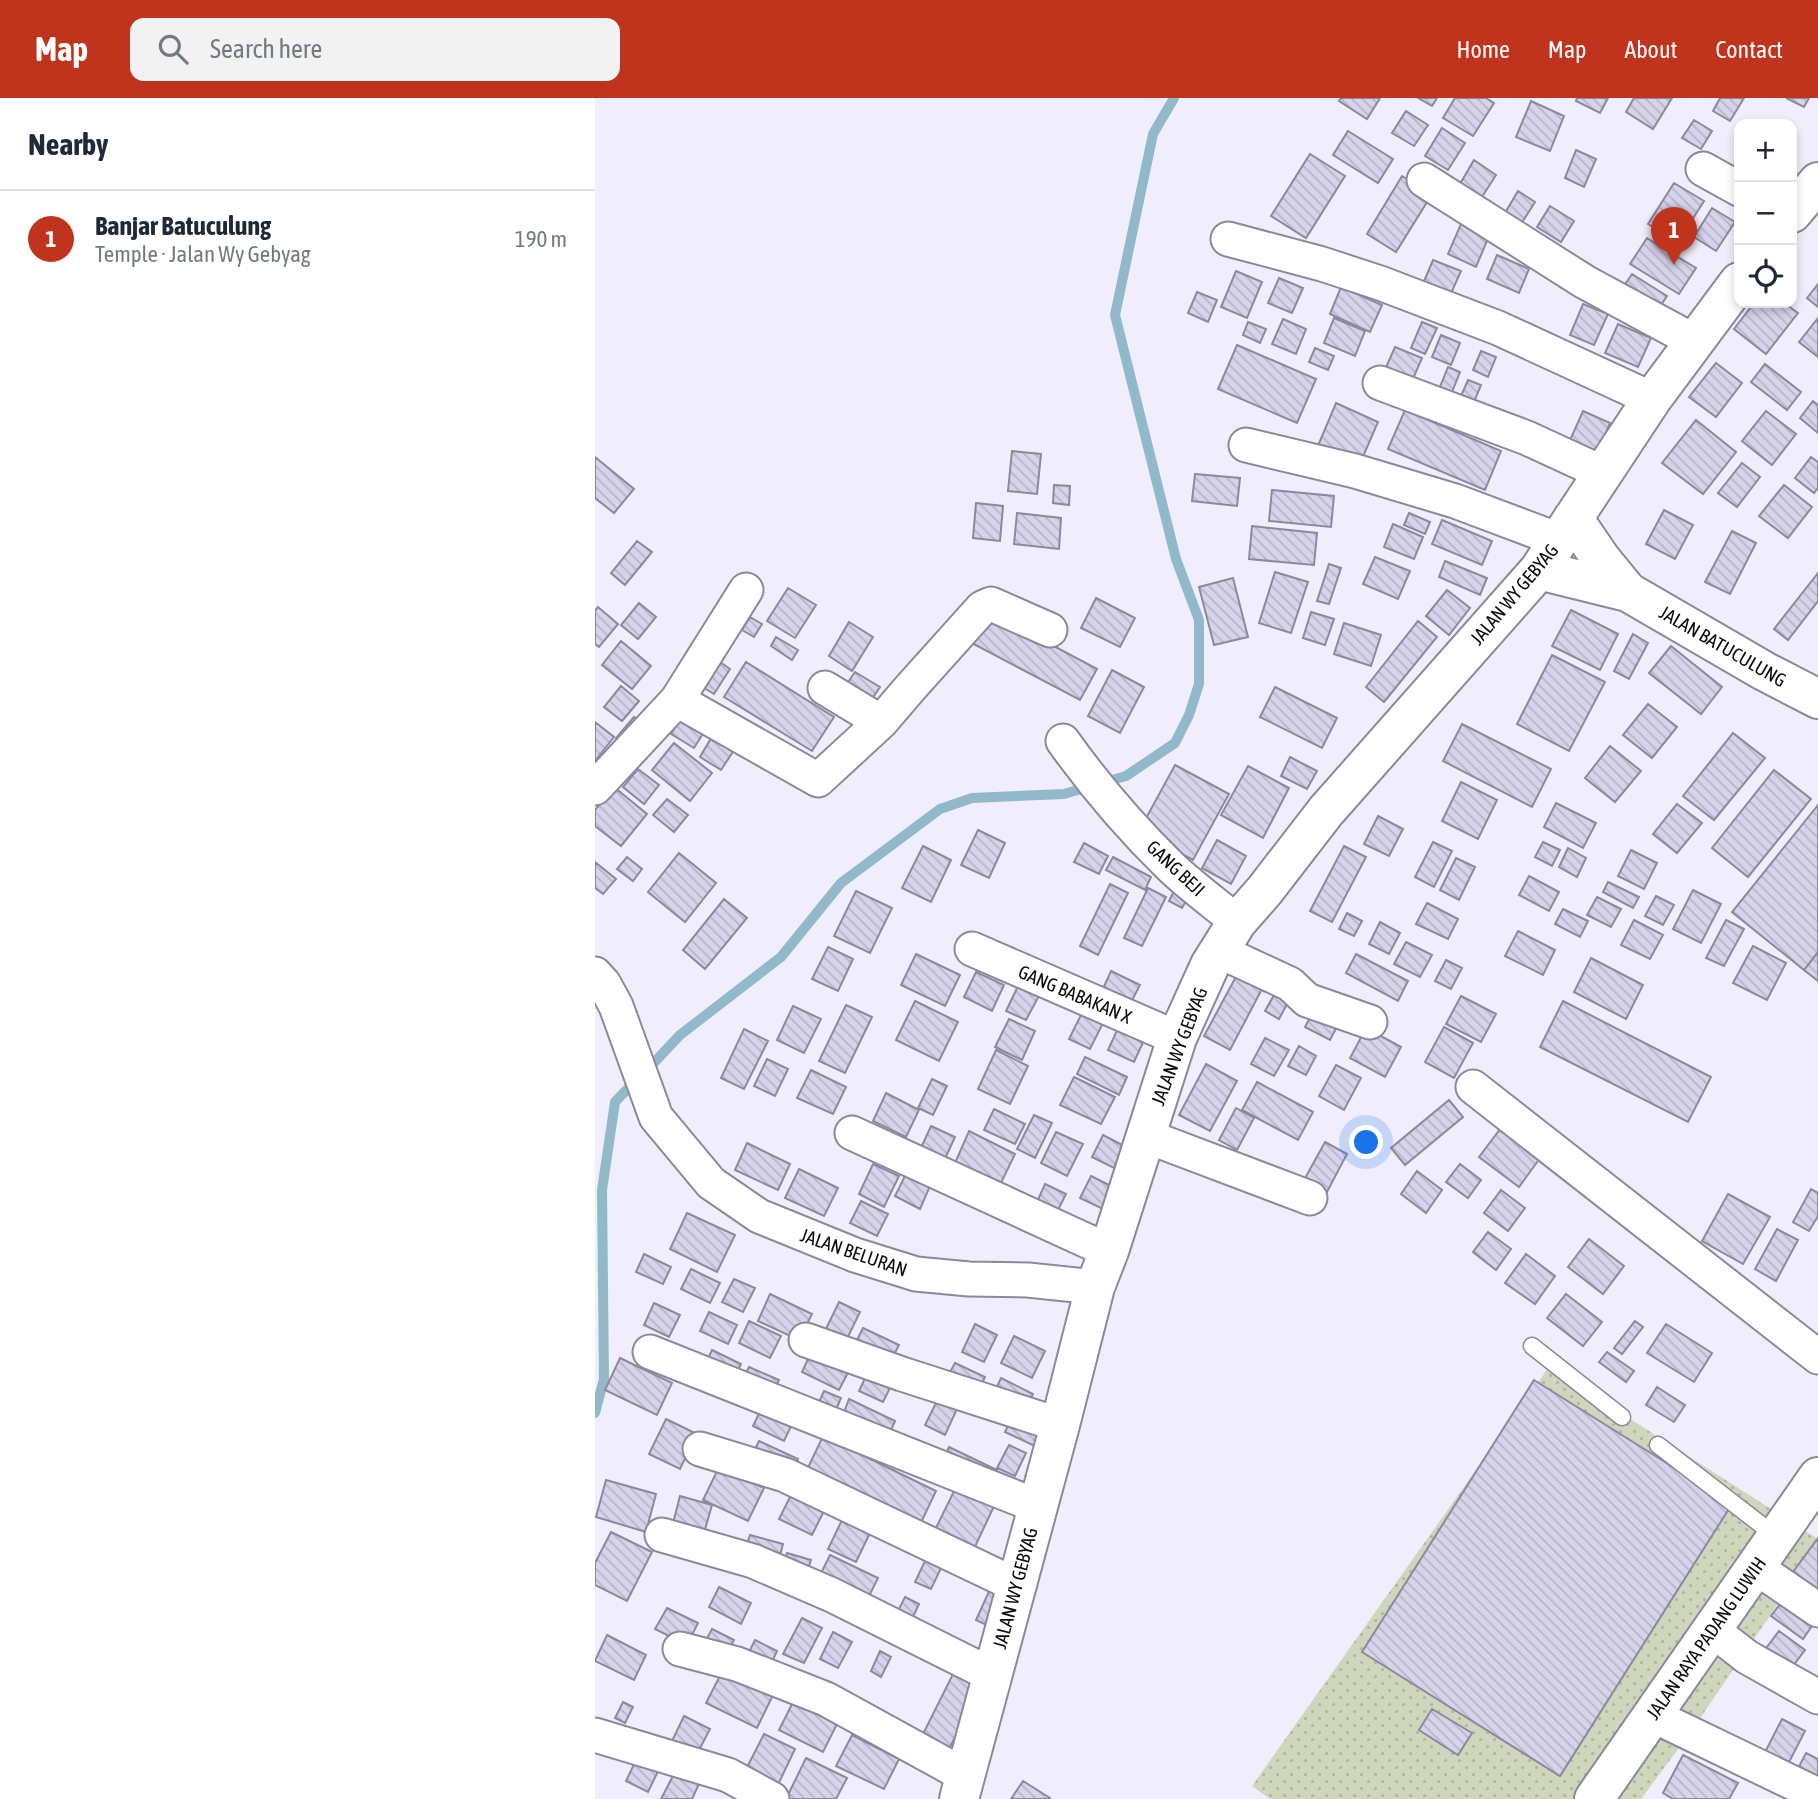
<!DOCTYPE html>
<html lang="en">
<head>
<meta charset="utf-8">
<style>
  body { margin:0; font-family:"Asap Condensed",sans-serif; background:#f2f2f3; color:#1f2937 }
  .controls { position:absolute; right:21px; top:21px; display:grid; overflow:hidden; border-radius:14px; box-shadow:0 4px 10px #0003 }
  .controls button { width:63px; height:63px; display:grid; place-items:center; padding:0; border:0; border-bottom:2px solid #e0e1e3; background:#fff; color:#1f2937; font:35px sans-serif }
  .you { position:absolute; left:772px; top:1045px; width:24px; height:24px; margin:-18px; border:5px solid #fff; border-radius:50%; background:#1a73e8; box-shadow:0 0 0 10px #1a73e833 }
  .badge { display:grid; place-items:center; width:46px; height:46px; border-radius:50%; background:#c0341d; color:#fff; font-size:23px; font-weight:700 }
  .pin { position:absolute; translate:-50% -58px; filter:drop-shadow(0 2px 4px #0008) }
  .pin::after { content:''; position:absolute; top:37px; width:24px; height:21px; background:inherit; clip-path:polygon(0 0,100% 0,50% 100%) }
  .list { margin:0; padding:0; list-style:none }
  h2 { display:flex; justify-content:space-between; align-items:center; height:91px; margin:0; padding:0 28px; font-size:30px }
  h2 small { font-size:23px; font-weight:400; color:#747a83 }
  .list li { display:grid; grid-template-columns:46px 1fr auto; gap:21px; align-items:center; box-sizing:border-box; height:98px; padding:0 28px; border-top:2px solid #e0e1e3 }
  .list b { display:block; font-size:26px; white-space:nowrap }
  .list p { margin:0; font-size:23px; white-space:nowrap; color:#747a83 }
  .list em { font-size:23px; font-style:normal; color:#747a83 }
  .icon { flex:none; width:38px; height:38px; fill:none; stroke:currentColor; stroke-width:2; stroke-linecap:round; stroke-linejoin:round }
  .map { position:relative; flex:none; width:1223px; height:1701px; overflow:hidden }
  header { display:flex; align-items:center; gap:42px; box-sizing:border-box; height:98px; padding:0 35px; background:#c0341d; color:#fff }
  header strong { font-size:33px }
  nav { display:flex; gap:38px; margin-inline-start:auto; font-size:24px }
  .search { width:490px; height:63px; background:#f2f2f3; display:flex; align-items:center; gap:18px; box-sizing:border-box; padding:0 24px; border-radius:14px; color:#747a83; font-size:26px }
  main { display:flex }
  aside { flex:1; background:#fff }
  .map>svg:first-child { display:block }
  .park { fill:url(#park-dots) }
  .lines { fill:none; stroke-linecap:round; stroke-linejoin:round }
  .stream { stroke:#92b9c9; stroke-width:10 }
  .building { fill:url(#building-back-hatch); stroke:#8d889e; stroke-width:2 }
  .service-casing { stroke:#8c889d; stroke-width:19 }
  .minor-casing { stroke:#8c889d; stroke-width:37 }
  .tertiary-casing { stroke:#8c889d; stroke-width:42 }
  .primary-casing { stroke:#8c889d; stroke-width:42 }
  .service { stroke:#fff; stroke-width:16 }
  .minor { stroke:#fff; stroke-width:33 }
  .tertiary { stroke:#fff; stroke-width:38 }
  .primary { stroke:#fff; stroke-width:38 }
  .labels { text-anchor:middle; stroke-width:7; stroke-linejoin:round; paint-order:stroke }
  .street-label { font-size:19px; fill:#0c0a12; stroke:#fff }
</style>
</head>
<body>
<header>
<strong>Map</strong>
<div class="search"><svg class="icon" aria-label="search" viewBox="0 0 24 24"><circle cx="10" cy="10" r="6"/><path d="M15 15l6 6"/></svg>Search here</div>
<nav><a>Home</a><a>Map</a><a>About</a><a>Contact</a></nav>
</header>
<main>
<aside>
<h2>Nearby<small></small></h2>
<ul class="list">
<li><span class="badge">1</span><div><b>Banjar Batuculung</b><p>Temple · Jalan Wy Gebyag</p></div><em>190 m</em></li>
</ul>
</aside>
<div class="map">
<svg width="1223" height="1701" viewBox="0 0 1223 1701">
  <defs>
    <pattern id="park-dots" width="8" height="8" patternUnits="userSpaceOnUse" patternTransform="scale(1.75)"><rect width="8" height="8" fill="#ced7bb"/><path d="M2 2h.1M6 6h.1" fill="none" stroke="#b0b7a0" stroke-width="1.8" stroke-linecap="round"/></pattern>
    <pattern id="building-back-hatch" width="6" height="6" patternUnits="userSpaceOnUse" patternTransform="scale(1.75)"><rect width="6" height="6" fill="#d7d3ea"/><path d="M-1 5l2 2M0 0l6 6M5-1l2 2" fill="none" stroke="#b7b4c8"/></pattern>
  </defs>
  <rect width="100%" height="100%" fill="#f0eefc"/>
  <path class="park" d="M954,1269L1223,1441V1447L1095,1635L1046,1701H675L657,1688Z"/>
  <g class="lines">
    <path class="stream" d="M52,972L85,937L186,859L246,785L345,711L377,700L469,696L531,678L580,645L594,617L604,586V522L581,461L520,217L558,36L579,0
      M0,1315L9,1281L7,1092L20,1004L41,982"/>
  </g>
  <path class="building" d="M746,0H785L772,21L744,3Z
    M823,0H842L837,8Z
    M860,0H891L899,5L878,38L848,20Z
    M982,0H1013L1005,15L981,3Z
    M1039,0H1077L1058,31L1031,14Z
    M1125,0H1149L1135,23L1118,13Z
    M1191,0H1214L1209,9Z
    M936,3L969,18L955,53L921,39Z
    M811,13L833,27L819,48L797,35Z
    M1099,22L1117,33L1106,51L1087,40Z
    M847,30L870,45L853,72L830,58Z
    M753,33L798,61L783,85L738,57Z
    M981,52L1001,61L989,89L970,80Z
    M715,56L750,78L711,140L676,118Z
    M879,62L901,77L887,99L865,86Z
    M807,78L837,96L801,154L772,136Z
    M1079,85L1109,103L1083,144L1053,126Z
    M923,93L940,104L926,126L910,115Z
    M955,108L979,123L966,144L942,129Z
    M1117,110L1140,124L1121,153L1099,139Z
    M866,126L894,138L881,169L853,156Z
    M1052,140L1101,170L1084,196L1035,166Z
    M902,157L934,171L924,195L892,181Z
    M838,162L866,173L854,200L827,188Z
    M641,173L667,184L652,220L626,209Z
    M1037,176L1072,198L1062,213L1027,191Z
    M684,180L708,190L697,215L673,205Z
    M1223,186V209L1212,200Z
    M746,189L787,207L775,234L735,216Z
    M602,194L622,202L613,224L593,215Z
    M1159,205H1189L1203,215L1171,256L1139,231Z
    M988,206L1013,216L999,247L975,237Z
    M739,220L770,233L760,258L729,245Z
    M1223,220V259L1204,244Z
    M688,221L711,231L701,256L677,246Z
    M653,224L671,231L665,245L648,237Z
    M827,224L842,230L830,256L816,250Z
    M1023,226L1056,240L1043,269L1010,255Z
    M846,237L865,245L856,267L837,259Z
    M642,247L721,281L702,325L623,291Z
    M800,249L827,260L814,290L787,278Z
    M720,250L739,258L733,272L714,264Z
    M886,253L901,259L893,279L878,272Z
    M1121,265L1147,285L1121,319L1094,299Z
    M1170,266L1206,294L1192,312L1156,284Z
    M853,269L865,274L853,304L841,299Z
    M873,282L886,287L879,304L866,298Z
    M1218,303L1223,307V335L1205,320Z
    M741,305L783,324L764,368L722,350Z
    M810,312L906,353L890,392L793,351Z
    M988,313L1015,325L1000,361L972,349Z
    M1171,313L1201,336L1177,367L1147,343Z
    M1101,322L1141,354L1108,396L1067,365Z
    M417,353L446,356L442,396L413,393Z
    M0,359L39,391L19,415L0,400Z
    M1216,359L1223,364V390L1219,395L1200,380Z
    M1147,365L1165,379L1142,409L1123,395Z
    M600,376L645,380L642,408L597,403Z
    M459,387L475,388L474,407L458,405Z
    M1189,387L1217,409L1193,440L1164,418Z
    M677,392L739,398L736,429L674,423Z
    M381,405L408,408L405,443L378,440Z
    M1069,412L1098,427L1080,461L1051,446Z
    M422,415L466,420L464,451L419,446Z
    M814,415L835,424L830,436L809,427Z
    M847,422L897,443L887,467L837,446Z
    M798,426L828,439L819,461L789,449Z
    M657,428L722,435L719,467L654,461Z
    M1137,433L1161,445L1135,496L1110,484Z
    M42,443L57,454L30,487L16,475Z
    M780,459L815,473L803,501L768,486Z
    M850,463L892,480L885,497L844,479Z
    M734,466L746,470L734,506L722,503Z
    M680,474L713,484L696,535L664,525Z
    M1223,475V503L1193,542L1179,531Z
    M638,480L653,539L619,547L604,489Z
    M193,490L221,507L200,540L172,523Z
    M852,492L875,510L854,537L831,518Z
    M501,500L540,520L525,549L486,530Z
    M44,505L61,519L43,541L26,527Z
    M3,509L23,526L4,549L0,546V513Z
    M391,512L502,571L485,602L375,544Z
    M976,512L1023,536L1005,572L957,548Z
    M716,514L739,521L730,547L708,540Z
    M155,519L167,526L159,539L147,532Z
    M823,523L842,539L789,604L771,589Z
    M254,524L278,539L257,573L234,558Z
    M749,525L786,537L776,568L739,556Z
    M1038,536L1053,545L1034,581L1019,573Z
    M181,539L203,552L197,562L176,548Z
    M26,543L56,568L37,591L7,567Z
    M1076,548L1127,589L1106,616L1054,575Z
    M957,557L1010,584L974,653L922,626Z
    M122,562L135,571L119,596L106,588Z
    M151,564L239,619L217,653L129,599Z
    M517,572L549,589L525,635L493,618Z
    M260,574L285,589L272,608L247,593Z
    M26,588L44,603L27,623L9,609Z
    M680,589L742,620L727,650L665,619Z
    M1053,606L1082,629L1057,660L1028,637Z
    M89,615L112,629L99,650L76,636Z
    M39,619L52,630L35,651L21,640Z
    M0,624L19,639L0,663Z
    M867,626L956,671L937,709L848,663Z
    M121,632L143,646L126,672L105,659Z
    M1138,635L1170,660L1119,722L1088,698Z
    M79,645L117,675L95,703L57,672Z
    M1015,648L1046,673L1020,704L990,680Z
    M695,659L722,673L712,691L686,678Z
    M580,667L634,696L598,762L544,733Z
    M653,668L694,690L668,740L626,717Z
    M43,671L64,687L49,706L28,689Z
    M1179,672L1216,701L1153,779L1117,750Z
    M866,684L902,702L883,741L847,723Z
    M19,689L52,716L26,748L0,728V712Z
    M72,701L93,717L79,734L58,717Z
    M961,705L1001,725L988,750L949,729Z
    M1082,706L1107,725L1082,755L1058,736Z
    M1223,707V854L1209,872L1137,814Z
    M783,718L808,731L794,758L769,746Z
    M383,732L410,745L394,780L366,767Z
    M622,742L651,758L636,786L607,770Z
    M838,744L857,753L839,789L820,779Z
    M948,744L965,752L957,768L940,759Z
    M489,745L513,758L504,776L479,764Z
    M328,748L356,762L336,804L307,790Z
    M749,748L771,759L737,824L715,813Z
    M973,750L991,760L982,779L964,769Z
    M1036,752L1062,765L1049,791L1023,778Z
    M84,755L121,785L90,824L53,794Z
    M32,759L47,771L38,783L22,771Z
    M518,759L556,779L550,792L511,772Z
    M861,760L880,769L864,802L845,792Z
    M0,764L21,781L8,796L0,790Z
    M934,778L964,794L954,813L924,797Z
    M1013,784L1044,799L1038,810L1008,794Z
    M515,786L533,795L503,857L485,848Z
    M553,790L571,799L547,848L529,840Z
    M580,791L594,798L587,810L574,803Z
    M1098,792L1126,806L1106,845L1078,831Z
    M261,793L297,810L275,855L239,838Z
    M1061,798L1079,807L1068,827L1050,818Z
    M1002,799L1026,811L1016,829L992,817Z
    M129,801L152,820L110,871L88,852Z
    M832,805L863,821L853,841L821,826Z
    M968,811L993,823L985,839L960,826Z
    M752,815L767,823L759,838L744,831Z
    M1039,822L1068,837L1055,861L1026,847Z
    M1131,822L1149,831L1129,868L1111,860Z
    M785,824L805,835L794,856L774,846Z
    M923,833L960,852L948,877L910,858Z
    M811,844L837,857L825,879L799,866Z
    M1158,848L1191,865L1172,902L1138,885Z
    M233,849L258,861L243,893L217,881Z
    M1223,854V883L1209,872Z
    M321,856L365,877L350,908L306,887Z
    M761,856L813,883L803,903L751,875Z
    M996,860L1048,887L1031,921L979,894Z
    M851,862L867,870L856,891L840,883Z
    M516,873L545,887L534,908L506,895Z
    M381,874L409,887L397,913L369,899Z
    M643,875L668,889L635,952L609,938Z
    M425,884L446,894L431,922L411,913Z
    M683,890L697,897L684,921L670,913Z
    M866,898L901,916L886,944L851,926Z
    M320,903L363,924L344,963L301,942Z
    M968,903L1116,979L1093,1024L945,949Z
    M251,907L277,919L250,975L224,963Z
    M198,908L226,921L209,955L182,942Z
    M490,909L511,919L495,951L474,941Z
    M720,910L745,923L735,942L710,929Z
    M414,921L440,933L427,962L400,949Z
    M525,926L551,938L539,964L513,952Z
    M849,929L878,945L859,980L830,964Z
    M771,930L806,949L790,979L755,960Z
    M149,931L173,943L149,991L126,980Z
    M670,940L694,952L679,978L656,966Z
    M704,948L721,958L711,977L693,968Z
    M401,952L433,968L415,1006L383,991Z
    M490,959L532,979L524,997L482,976Z
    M172,961L193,971L180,998L159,988Z
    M611,966L642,983L615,1033L584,1017Z
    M741,967L766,980L749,1012L724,998Z
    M216,972L251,989L238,1016L202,1000Z
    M479,979L520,999L506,1026L465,1007Z
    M337,981L352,988L338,1017L323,1010Z
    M662,984L718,1014L703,1042L647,1012Z
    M291,995L324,1012L311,1039L278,1023Z
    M854,1002L868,1019L810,1067L796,1050Z
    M641,1010L659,1020L642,1052L624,1042Z
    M399,1011L430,1026L420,1046L389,1032Z
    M439,1017L457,1025L440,1060L422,1051Z
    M909,1026L948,1056L924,1089L884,1059Z
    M336,1028L360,1039L348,1065L324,1054Z
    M374,1033L420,1056L405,1087L360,1065Z
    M461,1034L488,1046L472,1078L446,1065Z
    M508,1037L529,1048L519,1070L497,1059Z
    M730,1044L752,1056L732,1094L709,1082Z
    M152,1045L195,1066L183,1092L140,1072Z
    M278,1066L304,1078L289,1109L264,1096Z
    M865,1066L886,1082L873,1100L851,1084Z
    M204,1071L243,1090L229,1118L190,1100Z
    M822,1073L847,1092L831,1115L806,1096Z
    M311,1076L335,1088L325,1111L300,1098Z
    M496,1078L518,1089L508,1111L485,1100Z
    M450,1086L471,1096L462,1114L442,1104Z
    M1216,1091L1223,1095V1118L1214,1133L1198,1124Z
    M906,1092L930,1110L913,1133L889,1115Z
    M1133,1096L1175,1119L1148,1166L1107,1143Z
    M266,1103L293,1116L282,1138L255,1125Z
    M92,1115L140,1137L122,1174L75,1151Z
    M1182,1131L1203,1142L1181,1183L1160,1171Z
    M893,1134L916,1151L901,1172L878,1154Z
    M994,1141L1029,1168L1008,1196L973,1169Z
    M49,1156L76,1169L68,1186L41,1174Z
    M931,1156L960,1178L940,1206L910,1185Z
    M96,1171L125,1185L115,1205L86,1191Z
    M139,1181L160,1190L148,1214L127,1204Z
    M175,1196L217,1216L204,1242L163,1223Z
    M971,1196L1007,1224L988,1248L952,1220Z
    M244,1204L265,1214L249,1247L228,1237Z
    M59,1205L85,1217L74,1239L49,1227Z
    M114,1214L142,1227L133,1246L105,1233Z
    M154,1223L186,1238L175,1260L144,1245Z
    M1040,1223L1048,1229L1027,1256L1019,1250Z
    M380,1226L402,1237L389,1264L367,1254Z
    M1071,1226L1117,1255L1099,1284L1052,1255Z
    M268,1230L304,1247L294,1266L256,1254Z
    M419,1238L450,1253L437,1280L406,1265Z
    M219,1248L257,1267L244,1292L207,1274Z
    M117,1252L146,1266L137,1285L108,1271Z
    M1012,1254L1039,1273L1031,1284L1004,1264Z
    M25,1260L77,1285L62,1317L10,1292Z
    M360,1265L390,1279L383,1294L349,1285Z
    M154,1269L184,1282L176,1299L146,1285Z
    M273,1274L297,1286L288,1304L264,1293Z
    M406,1280L438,1296L431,1311L399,1295Z
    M939,1282L1137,1406L965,1678L767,1554Z
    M1062,1289L1090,1307L1079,1324L1051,1307Z
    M229,1293L246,1300L237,1321L220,1313Z
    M254,1301L300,1323L291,1343L245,1325Z
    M343,1301L362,1311L350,1337L330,1327Z
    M168,1307L199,1322L189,1343L158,1328Z
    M419,1315L453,1331L444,1350L410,1334Z
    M71,1321L102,1336L85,1371L54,1356Z
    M228,1338L341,1393L322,1433L209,1378Z
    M164,1343L203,1361L197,1374L155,1361Z
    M414,1347L431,1355L420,1378L402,1370Z
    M354,1349L402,1372L397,1385L346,1366Z
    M124,1369L169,1390L153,1423L108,1402Z
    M11,1382L61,1396L51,1434L1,1419Z
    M363,1385L401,1404L377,1455L338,1436Z
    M197,1395L230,1411L217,1437L184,1421Z
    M85,1398L117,1407L107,1442L76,1433Z
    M248,1420L276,1433L261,1464L233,1451Z
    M16,1434L57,1454L32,1503L0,1487V1465Z
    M155,1437L188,1446L182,1469L148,1459Z
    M1223,1440V1493L1198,1474Z
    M192,1455L216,1462L210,1481L186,1473Z
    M235,1457L283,1480L268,1510L220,1487Z
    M331,1461L347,1468L336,1491L320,1484Z
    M124,1489L156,1505L146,1526L114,1509Z
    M396,1489L416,1499L400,1531L381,1522Z
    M1192,1497L1223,1519L1208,1541L1176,1518Z
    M310,1499L324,1506L314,1528L299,1521Z
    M72,1510L103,1525L92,1547L60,1531Z
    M207,1520L227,1530L209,1565L188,1556Z
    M117,1531L139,1542L131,1557L109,1546Z
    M1184,1533L1210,1552L1192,1576L1166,1557Z
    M238,1534L257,1544L243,1570L225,1561Z
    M12,1537L51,1557L39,1582L0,1563Z
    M160,1542L182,1553L173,1573L150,1562Z
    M285,1553L296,1559L286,1579L276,1573Z
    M129,1570L179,1595L162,1630L111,1605Z
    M361,1570L388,1584L350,1659L323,1646Z
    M28,1604L38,1609L30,1625L20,1620Z
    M198,1604L242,1626L228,1654L184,1632Z
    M837,1611L877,1635L863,1657L824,1632Z
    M89,1618L115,1631L101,1658L76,1645Z
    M1187,1621L1210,1633L1187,1678L1164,1666Z
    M169,1636L200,1651L179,1695L147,1679Z
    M257,1637L304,1661L289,1691L241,1668Z
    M1211,1655L1223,1661V1694L1198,1680Z
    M1088,1657L1143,1685L1134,1701H1078L1068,1695Z
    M43,1658L65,1669L53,1694L31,1683Z
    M211,1660L252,1680L241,1701H191Z
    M80,1674L104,1686L97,1701H66Z
    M428,1683L455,1700V1701H416Z"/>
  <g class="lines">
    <g class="service-casing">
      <path id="service" d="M937,1248L1027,1319
        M1063,1347L1182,1439"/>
    </g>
    <g class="minor-casing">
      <path id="minor" d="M1108,71L1144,91
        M829,82L990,184L1099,243
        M633,141L727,166L785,185L903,230L1057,301
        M785,285L932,340L1008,375
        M651,347L760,373L860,403L964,442
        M230,590L286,624
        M82,602L223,682L286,624L316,589L387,510L396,506L455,532
        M468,643C500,688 537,731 576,769C597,789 621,806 642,824
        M0,690L82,602L151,492
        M377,851L582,940
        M624,853L695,886L712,902L775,924
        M0,876L9,886L21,908L61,1019L116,1085L164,1118L260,1157L321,1176L374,1181L433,1182L500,1189
        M878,989L1223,1259
        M257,1035L514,1153
        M551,1038L715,1100
        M211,1242L307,1276L465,1327
        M55,1254L442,1408
        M105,1351L190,1377L421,1487
        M67,1437L158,1463L237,1497L397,1577
        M1159,1468L1223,1512
        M1116,1531L1152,1559L1223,1599
        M85,1551L142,1566L231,1601L371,1678
        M1057,1617L1223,1697
        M0,1637L133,1677L177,1701"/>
    </g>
    <g class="tertiary-casing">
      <path id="tertiary" d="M1197,115L1223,84
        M978,420L1006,461L1033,494
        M944,472L1033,494L1169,573L1223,601
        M364,1701L465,1327L500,1189L514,1153L582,940L615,867L642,824L670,792L731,713L944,472L1057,301L1144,184"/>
    </g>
    <g class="primary-casing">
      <path id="primary" d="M999,1701L1223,1379"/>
    </g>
    <use href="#service" class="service"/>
    <use href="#minor" class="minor"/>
    <use href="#tertiary" class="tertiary"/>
    <use href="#primary" class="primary"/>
  </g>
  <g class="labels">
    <g class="street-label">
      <text transform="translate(919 496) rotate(-50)" y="7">JALAN WY GEBYAG</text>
      <text transform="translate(1128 548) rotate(30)" y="7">JALAN BATUCULUNG</text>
      <text transform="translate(581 770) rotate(43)" y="7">GANG BEJI</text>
      <text transform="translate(480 896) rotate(23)" y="7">GANG BABAKAN X</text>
      <text transform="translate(584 948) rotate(-69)" y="7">JALAN WY GEBYAG</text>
      <text transform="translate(259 1154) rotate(19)" y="7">JALAN BELURAN</text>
      <text transform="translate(420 1490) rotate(-75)" y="7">JALAN WY GEBYAG</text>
      <text transform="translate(1111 1540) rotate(-55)" y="7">JALAN RAYA PADANG LUWIH</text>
    </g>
  </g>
</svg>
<div class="controls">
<button>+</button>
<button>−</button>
<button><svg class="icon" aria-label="locate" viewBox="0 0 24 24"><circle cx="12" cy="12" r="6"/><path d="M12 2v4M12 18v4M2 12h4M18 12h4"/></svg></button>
</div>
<div class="you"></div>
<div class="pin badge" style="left:1079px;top:167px">1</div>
</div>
</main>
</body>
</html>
